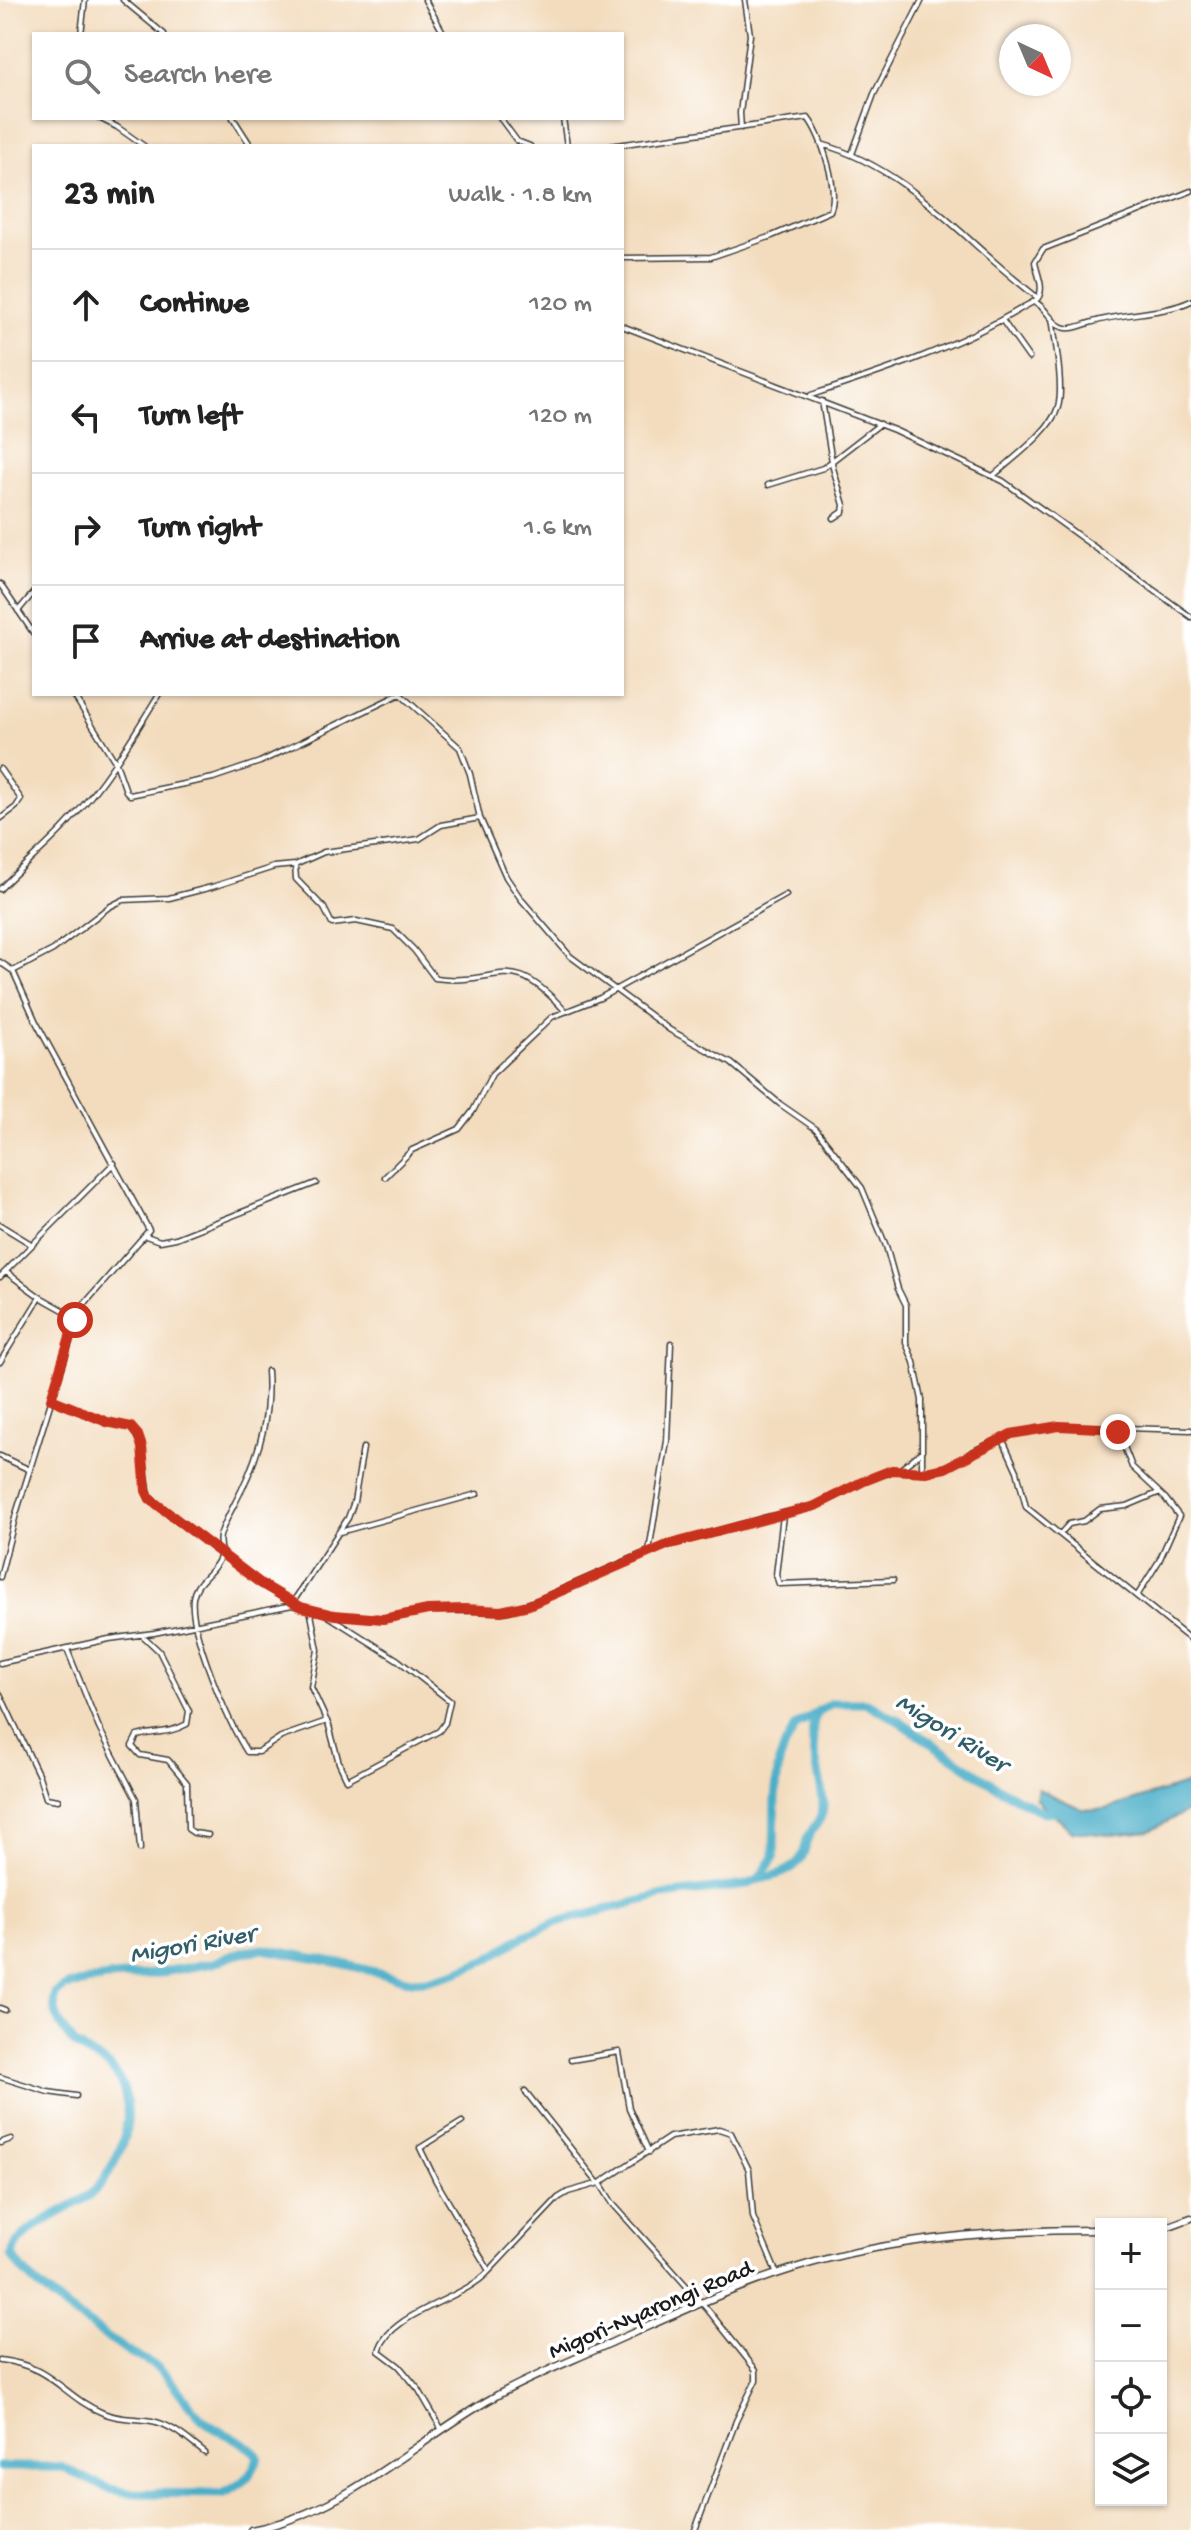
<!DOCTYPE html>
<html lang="en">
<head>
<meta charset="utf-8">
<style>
  body { margin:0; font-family:"Gochi Hand",sans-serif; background:#f6f6f6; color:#222 }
  .controls { position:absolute; right:24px; bottom:24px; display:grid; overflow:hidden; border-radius:0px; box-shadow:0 2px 6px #0004 }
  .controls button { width:72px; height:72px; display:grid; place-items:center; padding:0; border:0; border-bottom:2px solid #e0e0e0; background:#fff; color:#222; font:40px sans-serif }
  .compass { position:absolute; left:999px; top:24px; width:72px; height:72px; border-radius:50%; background:#fff; box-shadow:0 2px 6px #0004; rotate:136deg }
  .stop { position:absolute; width:24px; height:24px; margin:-18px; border:6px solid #c8321e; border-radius:50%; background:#fff }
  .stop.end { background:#c8321e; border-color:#fff; box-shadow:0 2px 8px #0008 }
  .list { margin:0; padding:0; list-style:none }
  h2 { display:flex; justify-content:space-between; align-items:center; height:104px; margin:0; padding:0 32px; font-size:34px }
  h2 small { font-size:26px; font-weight:400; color:#767676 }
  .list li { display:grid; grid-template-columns:52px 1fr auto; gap:24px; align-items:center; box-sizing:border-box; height:112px; padding:0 32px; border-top:2px solid #e0e0e0 }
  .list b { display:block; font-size:30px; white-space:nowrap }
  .list em { font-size:26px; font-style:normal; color:#767676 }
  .icon { flex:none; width:44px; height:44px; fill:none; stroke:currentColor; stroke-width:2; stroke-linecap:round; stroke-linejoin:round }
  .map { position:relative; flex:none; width:1191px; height:2530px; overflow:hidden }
  .search { position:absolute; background:#fff; box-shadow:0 2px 6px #0004; left:32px; top:32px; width:592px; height:88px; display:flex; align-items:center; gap:20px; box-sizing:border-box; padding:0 28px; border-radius:0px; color:#767676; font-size:30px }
  .panel { position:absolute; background:#fff; box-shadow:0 2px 6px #0004; left:32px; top:144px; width:592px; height:552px; border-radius:0px }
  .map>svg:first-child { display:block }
  .water { fill:#49aec8; stroke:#326572; stroke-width:2 }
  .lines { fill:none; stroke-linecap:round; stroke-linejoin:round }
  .river { stroke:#49aec8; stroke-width:9 }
  .street-casing { stroke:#3c3934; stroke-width:7 }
  .secondary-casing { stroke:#3c3934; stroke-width:9 }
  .street { stroke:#fff; stroke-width:4 }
  .secondary { stroke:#fff; stroke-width:6 }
  .route { stroke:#c8321e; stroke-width:10 }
  .labels { text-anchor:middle; stroke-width:7; stroke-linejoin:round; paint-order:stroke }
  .street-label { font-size:24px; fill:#1c1c1c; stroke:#fff }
  .water-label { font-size:26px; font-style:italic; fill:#305e69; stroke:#fff }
</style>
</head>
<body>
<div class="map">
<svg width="1191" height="2530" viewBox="0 0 1191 2530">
  <rect width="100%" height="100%" fill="#fff"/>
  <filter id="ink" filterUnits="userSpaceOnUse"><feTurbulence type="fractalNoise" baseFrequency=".0125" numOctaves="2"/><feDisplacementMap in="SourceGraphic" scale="16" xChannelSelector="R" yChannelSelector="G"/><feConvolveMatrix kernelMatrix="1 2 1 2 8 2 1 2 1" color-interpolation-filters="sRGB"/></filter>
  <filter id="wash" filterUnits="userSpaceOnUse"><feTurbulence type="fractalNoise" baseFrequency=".006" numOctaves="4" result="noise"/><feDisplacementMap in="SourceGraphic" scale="32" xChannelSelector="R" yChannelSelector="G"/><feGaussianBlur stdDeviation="1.8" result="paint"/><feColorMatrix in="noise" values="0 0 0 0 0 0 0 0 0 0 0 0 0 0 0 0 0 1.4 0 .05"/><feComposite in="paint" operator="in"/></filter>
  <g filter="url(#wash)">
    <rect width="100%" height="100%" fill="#f3dcbd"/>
    <path class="water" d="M1191,1782V1809L1150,1831L1110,1835L1072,1831L1036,1799L1038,1789L1082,1809L1096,1810L1106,1809Z"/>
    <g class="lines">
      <path class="river" d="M759,1879C777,1876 797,1871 804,1852C806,1848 805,1844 807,1840C811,1828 823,1820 823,1807C824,1781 803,1734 818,1711
        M0,2467H61L109,2489L135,2493L222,2494C239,2487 253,2475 258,2457C247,2439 223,2436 207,2423C187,2408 177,2383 158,2368C148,2360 136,2357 125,2350C99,2331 23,2282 12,2255C17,2227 70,2211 92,2193C108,2180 122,2150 126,2129C130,2108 126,2082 109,2066C103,2060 91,2056 83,2050C65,2038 51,2015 55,1994L67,1986L110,1977L146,1975L213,1963L242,1952L264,1949L340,1963L411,1981L426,1980L456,1972L488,1959L522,1937L557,1922L663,1895L747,1885L759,1879L774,1857L775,1798L779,1762L786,1744L796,1726L832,1703H867L897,1720L997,1787L1042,1812L1061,1811"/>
    </g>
  </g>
  <g filter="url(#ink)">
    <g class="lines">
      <g class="street-casing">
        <path id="street" d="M123,0L164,34
          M425,0L444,34
          M81,34L85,0
          M99,118L117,127L144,146
          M233,118L251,146
          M500,118L517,141L530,146
          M563,118L567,146
          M741,128L740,113L750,35L745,0
          M821,144C911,169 966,244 1038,298
          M610,146L808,118C821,135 840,190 830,211L772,236L711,257L622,258
          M852,154L874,94L922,0
          M1035,302C1047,308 1050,322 1062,327C1072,331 1084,324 1093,322C1125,312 1161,315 1191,301
          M1002,320L1029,358
          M622,326L894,430L1003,481L1191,617
          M811,395C883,372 957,347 1022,308C1028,304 1034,303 1038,298C1045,288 1037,274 1035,262L1043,249L1191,191
          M822,401L833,468L844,505L843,512L834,518
          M993,476C1012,459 1051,431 1058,407C1064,387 1055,340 1052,318
          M768,485L823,468L880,424
          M0,584L34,634
          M18,611L34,592
          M73,694L116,763L126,791L130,795L213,778L260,762L400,694
          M400,694L460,748L470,774L480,818L506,877L521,899L570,956L670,1030L731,1063L780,1104L816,1129L862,1188L886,1246L898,1289L906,1305V1343L914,1362L922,1400V1472
          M0,769L21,799L16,807L0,819
          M295,865L296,879L324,908L332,924L356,921L393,929L414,950L435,978C501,987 508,947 565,1011
          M0,889C21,867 45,848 66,825C103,786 131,740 159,694
          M0,962L13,971L53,950L109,907L123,900L169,898L212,887L274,867L295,865L324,852L419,839L441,825L480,818
          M385,1177L412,1150L459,1129L473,1111L492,1074L552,1017L600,998L786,895
          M0,1225L31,1244
          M146,1236L160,1241L176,1238L316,1183
          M6,1272L40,1297L74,1316
          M0,1277L114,1163
          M0,1362L40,1297
          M267,1371C270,1414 261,1450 242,1489C235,1504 226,1518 221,1533C217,1541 222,1549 220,1557C215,1573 196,1579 193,1598C189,1631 228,1722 247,1752H258L281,1737L327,1721
          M51,1399L107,1422L131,1427L141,1443L149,1498L264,1586L295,1604
          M1117,1429L1132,1467L1165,1498L1179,1516L1159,1561L1137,1596
          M1002,1438L1017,1471L1026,1507L1191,1640
          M0,1456L30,1470
          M902,1468L920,1453
          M783,1515L776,1575L779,1584L893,1580
          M340,1532L477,1494
          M1060,1534L1069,1524L1084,1521L1100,1509L1127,1506L1158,1493
          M649,1551L667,1441L671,1343
          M0,1577L16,1514L72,1334L74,1316L149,1230L36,1022L13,971
          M293,1602L348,1518L354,1502L363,1448
          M310,1609L318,1650L311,1687L329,1726L339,1763L347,1780L439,1731L445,1723L450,1701L398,1660L327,1615
          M142,1635L159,1651L189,1711L187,1724C169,1734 155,1731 137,1736L132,1746L140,1755L168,1760L187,1783L188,1829L194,1833L208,1835
          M67,1649L99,1728L136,1799L140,1849
          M0,1663L109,1639L154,1633L292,1605L334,1615L383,1619L428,1610L508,1611L541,1599L649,1551L760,1519L815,1506L864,1481L892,1470L926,1472L945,1468L978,1449L1016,1433L1059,1426L1191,1430
          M0,1694L39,1776L46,1798L58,1800
          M0,2008L5,2010
          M571,2060L619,2052L629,2108L649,2152
          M0,2077L48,2092L76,2096
          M525,2091L598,2183
          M0,2143L11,2139
          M600,2183L613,2204L708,2310L756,2370V2380L736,2421L695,2530
          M489,2271L558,2198L568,2192L600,2183L670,2137L719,2129L731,2133L749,2170L753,2217L777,2274
          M0,2360C53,2366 62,2396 103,2413C120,2420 135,2418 152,2421C173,2425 189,2441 205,2453
          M442,2430L419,2390L399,2366L379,2351C389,2312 464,2300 489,2271L436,2181L420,2148L462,2122"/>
      </g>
      <g class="secondary-casing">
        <path id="secondary" d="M1161,2229L1191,2218
          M251,2530C347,2512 412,2443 494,2397C533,2375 574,2360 615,2341C674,2315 733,2287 795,2268C894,2237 998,2230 1101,2230"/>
      </g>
      <use href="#street" class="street"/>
      <use href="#secondary" class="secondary"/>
    </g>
  </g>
  <g class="lines" filter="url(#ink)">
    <path class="route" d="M75,1320L51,1399L107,1422L131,1427L138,1435L142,1447L146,1491L150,1499L260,1583L301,1607L334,1615L383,1619L428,1610L465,1609L501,1611L529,1605L667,1545L815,1506L864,1481L892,1470L926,1472L945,1468L1011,1434L1059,1426L1117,1429L1118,1432"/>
  </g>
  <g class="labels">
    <g class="street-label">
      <text transform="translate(650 2308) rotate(-23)" y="8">Migori-Nyarongi Road</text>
    </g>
    <g class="water-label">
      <text transform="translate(953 1731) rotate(32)" y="9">Migori River</text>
      <text transform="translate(192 1942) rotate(-10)" y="9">Migori River</text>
    </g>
  </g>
</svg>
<div class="controls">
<button>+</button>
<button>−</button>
<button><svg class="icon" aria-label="locate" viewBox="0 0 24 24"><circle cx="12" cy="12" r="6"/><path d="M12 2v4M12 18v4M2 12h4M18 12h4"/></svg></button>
<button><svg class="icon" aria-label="layers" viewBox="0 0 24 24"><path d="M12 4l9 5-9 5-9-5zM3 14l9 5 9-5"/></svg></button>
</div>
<svg class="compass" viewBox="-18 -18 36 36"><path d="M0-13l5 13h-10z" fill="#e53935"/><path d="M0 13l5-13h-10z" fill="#767676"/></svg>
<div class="stop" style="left:75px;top:1320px"></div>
<div class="stop end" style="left:1118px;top:1432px"></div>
<div class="search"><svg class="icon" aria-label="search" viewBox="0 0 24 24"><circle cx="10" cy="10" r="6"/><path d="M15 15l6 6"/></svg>Search here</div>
<section class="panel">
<h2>23 min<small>Walk · 1.8 km</small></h2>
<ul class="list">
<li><svg class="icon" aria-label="ahead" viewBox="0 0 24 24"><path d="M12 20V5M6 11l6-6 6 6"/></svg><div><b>Continue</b></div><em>120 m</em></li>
<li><svg class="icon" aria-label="left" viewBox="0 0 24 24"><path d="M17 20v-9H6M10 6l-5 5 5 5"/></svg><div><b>Turn left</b></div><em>120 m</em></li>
<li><svg class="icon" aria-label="right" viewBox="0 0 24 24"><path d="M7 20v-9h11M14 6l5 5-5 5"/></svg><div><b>Turn right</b></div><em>1.6 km</em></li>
<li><svg class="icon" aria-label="arrive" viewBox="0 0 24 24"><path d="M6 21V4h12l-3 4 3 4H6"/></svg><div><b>Arrive at destination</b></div></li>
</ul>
</section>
</div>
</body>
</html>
